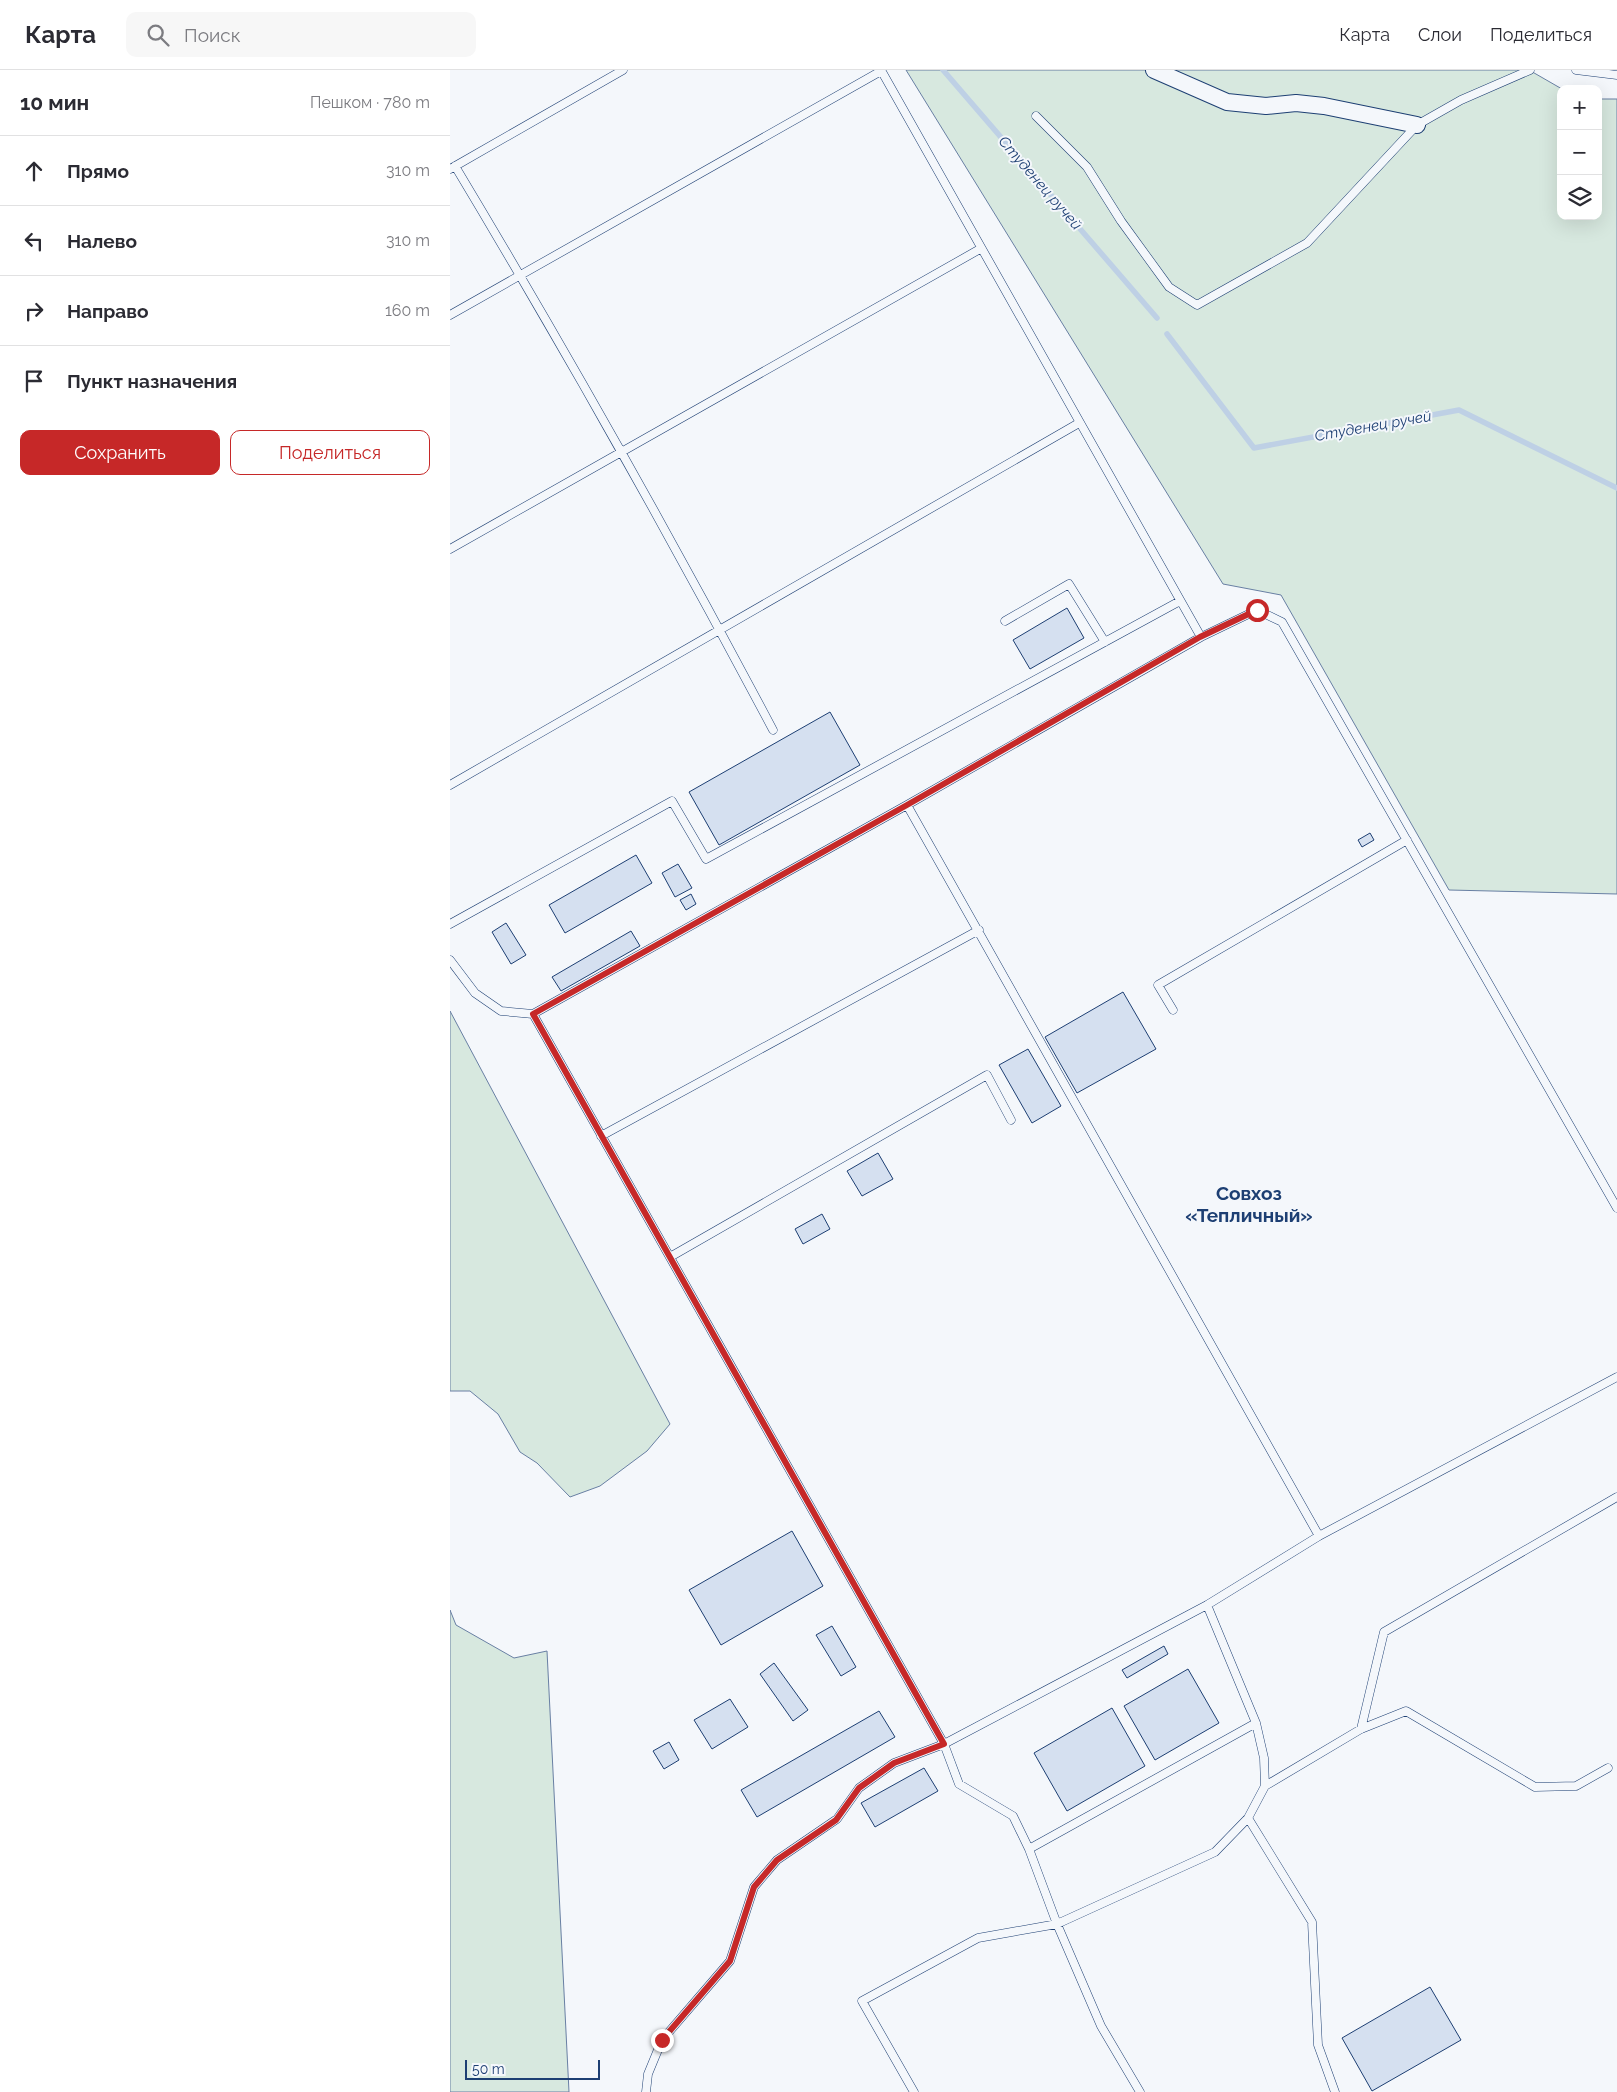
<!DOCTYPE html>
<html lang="ru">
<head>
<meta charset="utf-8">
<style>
  body { margin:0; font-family:Raleway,sans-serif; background:#f7f7f7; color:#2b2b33 }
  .controls { position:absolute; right:15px; top:15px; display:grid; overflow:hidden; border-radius:10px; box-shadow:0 5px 20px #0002 }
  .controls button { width:45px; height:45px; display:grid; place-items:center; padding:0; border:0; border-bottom:1px solid #e1e1e2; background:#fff; color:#2b2b33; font:25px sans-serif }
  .scale { position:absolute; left:15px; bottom:12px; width:135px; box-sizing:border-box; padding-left:5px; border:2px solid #1d3f73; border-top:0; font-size:14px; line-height:18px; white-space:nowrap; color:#1d3f73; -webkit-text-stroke:4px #f4f7fb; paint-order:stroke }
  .stop { position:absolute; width:15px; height:15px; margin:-11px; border:4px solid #c62828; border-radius:50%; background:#fff }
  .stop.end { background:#c62828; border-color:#fff; box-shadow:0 1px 5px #0008 }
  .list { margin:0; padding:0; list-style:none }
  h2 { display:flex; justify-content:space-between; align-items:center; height:65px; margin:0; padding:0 20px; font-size:21px }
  h2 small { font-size:16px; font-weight:400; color:#7c7c81 }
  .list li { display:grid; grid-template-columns:32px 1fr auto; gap:15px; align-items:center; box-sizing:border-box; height:70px; padding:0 20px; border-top:1px solid #e1e1e2 }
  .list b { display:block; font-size:19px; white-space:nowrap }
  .list em { font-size:16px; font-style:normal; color:#7c7c81 }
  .actions { display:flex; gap:10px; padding:15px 20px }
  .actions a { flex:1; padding:11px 0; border:1px solid #c62828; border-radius:10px; text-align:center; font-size:18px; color:#c62828 }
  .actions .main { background:#c62828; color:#fff }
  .icon { flex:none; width:28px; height:28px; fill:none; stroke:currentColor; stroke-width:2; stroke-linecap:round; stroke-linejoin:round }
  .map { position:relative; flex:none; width:1167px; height:2022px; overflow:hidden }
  header { display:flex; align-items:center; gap:30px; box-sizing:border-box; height:70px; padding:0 25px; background:#fff; border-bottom:1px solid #e1e1e2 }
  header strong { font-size:24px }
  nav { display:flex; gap:28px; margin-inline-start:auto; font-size:18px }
  .search { width:350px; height:45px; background:#f7f7f7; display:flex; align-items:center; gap:12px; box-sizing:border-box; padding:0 18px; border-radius:10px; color:#7c7c81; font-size:19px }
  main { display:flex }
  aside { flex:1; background:#fff }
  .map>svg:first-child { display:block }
  .green { fill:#d7e8df; stroke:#687fa3 }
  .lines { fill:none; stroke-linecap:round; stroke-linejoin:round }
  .stream { stroke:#bed0e5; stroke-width:5.5 }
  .building { fill:#d5e0f0; stroke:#1d3f73 }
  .lane-casing { stroke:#1d3f73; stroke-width:9 }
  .street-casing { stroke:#1d3f73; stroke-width:18 }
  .lane { stroke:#f4f7fb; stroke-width:8 }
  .street { stroke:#f4f7fb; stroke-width:16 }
  .route { stroke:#c62828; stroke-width:6 }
  .labels { text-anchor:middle; stroke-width:4; stroke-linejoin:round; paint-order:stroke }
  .water-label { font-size:15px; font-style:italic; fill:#1d3f73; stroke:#f4f7fb }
  .district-label { font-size:19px; font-weight:bold; fill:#1d3f73; stroke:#f4f7fb }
</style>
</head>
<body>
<header>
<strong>Карта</strong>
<div class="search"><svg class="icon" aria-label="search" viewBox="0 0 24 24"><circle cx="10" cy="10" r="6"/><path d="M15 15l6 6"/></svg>Поиск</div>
<nav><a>Карта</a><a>Слои</a><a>Поделиться</a></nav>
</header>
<main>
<aside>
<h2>10 мин<small>Пешком · 780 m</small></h2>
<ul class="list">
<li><svg class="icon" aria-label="ahead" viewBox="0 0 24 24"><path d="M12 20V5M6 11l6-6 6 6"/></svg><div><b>Прямо</b></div><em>310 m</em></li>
<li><svg class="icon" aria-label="left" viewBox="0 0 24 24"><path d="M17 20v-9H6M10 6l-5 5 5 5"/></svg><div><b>Налево</b></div><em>310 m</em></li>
<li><svg class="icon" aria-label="right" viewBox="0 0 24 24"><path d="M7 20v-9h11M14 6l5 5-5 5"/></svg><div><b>Направо</b></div><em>160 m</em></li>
<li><svg class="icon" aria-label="arrive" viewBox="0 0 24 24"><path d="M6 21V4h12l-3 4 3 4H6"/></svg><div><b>Пункт назначения</b></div></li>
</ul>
<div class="actions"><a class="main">Сохранить</a><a>Поделиться</a></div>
</aside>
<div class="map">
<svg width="1167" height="2022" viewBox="0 0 1167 2022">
  <rect width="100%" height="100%" fill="#f4f7fb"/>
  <path class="green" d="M456,0H1079L1112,19L1111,146H1148V29H1167V824L999,820L831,525L773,514Z
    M0,941L220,1354L197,1381L150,1416L120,1427L87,1393L70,1382L48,1344L20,1321H0Z
    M0,1540L6,1555L64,1588L97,1581L119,2022H0Z"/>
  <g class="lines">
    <path class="stream" d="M493,0L707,248
      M717,264L804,378L1009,340L1167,418"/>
  </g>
  <path class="building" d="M617,538L634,568L580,599L563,570Z
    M380,642L410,695L269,775L239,722Z
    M920,763L924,770L912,777L908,770Z
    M186,785L202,813L115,863L99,835Z
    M228,794L242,818L225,827L212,803Z
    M241,824L246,834L236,840L230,830Z
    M56,853L76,885L61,894L42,862Z
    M181,861L190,876L111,921L102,907Z
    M673,922L706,979L627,1023L595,967Z
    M578,979L611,1036L582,1053L549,995Z
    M428,1083L443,1109L412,1126L397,1101Z
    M372,1144L380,1159L353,1174L345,1159Z
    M342,1461L373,1516L271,1575L239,1520Z
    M382,1556L406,1597L391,1606L366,1565Z
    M714,1576L718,1584L677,1608L672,1600Z
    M324,1593L358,1640L343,1651L310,1604Z
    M738,1599L769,1653L705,1690L674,1636Z
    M280,1629L298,1657L262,1679L244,1650Z
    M662,1638L695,1696L617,1741L584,1683Z
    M429,1641L445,1667L307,1747L291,1720Z
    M219,1672L229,1690L214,1699L203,1681Z
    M474,1698L488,1721L425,1757L411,1733Z
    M980,1917L1011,1970L922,2021L892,1968Z"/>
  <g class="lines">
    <g class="lane-casing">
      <path id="lane" d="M431,0L751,567
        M1126,0L1167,5
        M586,46L637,97L671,151L719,217L747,235L857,173L967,55L1011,30L1080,0
        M5,96C116,281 222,469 323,660
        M0,99L173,0
        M0,245L431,1
        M0,479L530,179
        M555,551L619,514L655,572
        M0,715L629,353
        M457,735L869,1466
        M0,854L222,731L256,789L730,531
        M0,890L25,923L51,941L83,944L494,1674L509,1714L563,1746L579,1779L607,1854L651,1956L690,2022
        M723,940L708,915L957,770
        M83,944L457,735L751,567L807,540L832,552L1167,1138
        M151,1066L529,860
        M220,1187L537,1005L561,1050
        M757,1535L806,1653L814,1688L815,1716
        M911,1659L934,1562L1167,1427
        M798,1748L862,1852L868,1975L885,2022
        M579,1779L806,1653
        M196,2022L198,2004L212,1970L280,1891L304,1817L327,1790L387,1749L409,1718L444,1693L494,1674L757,1535L869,1466L1167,1307
        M464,2022L412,1931L528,1868L607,1854L765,1782L798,1748L815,1716L911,1659L956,1641L1085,1717L1126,1716L1158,1698"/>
    </g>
    <g class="street-casing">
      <path id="street" d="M704,0L777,32L816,36L846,33L874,36L967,55"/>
    </g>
    <use href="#lane" class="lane"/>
    <use href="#street" class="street"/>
  </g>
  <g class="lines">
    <path class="route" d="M212,1970L280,1891L304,1817L327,1790L386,1750L409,1718L444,1693L494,1674L83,944L457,735L750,567L807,540"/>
  </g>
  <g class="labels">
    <g class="water-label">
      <text transform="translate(590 113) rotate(49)" y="5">Студенец ручей</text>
      <text transform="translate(923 356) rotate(-10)" y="5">Студенец ручей</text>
    </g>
    <g class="district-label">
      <text x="799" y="1130">Совхоз<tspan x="799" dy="22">«Тепличный»</tspan></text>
    </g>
  </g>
</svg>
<div class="controls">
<button>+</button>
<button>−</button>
<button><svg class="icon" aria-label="layers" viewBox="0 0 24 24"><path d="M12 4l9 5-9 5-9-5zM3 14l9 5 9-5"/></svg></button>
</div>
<div class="scale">50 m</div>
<div class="stop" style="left:807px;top:540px"></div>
<div class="stop end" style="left:212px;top:1970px"></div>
</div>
</main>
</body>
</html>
